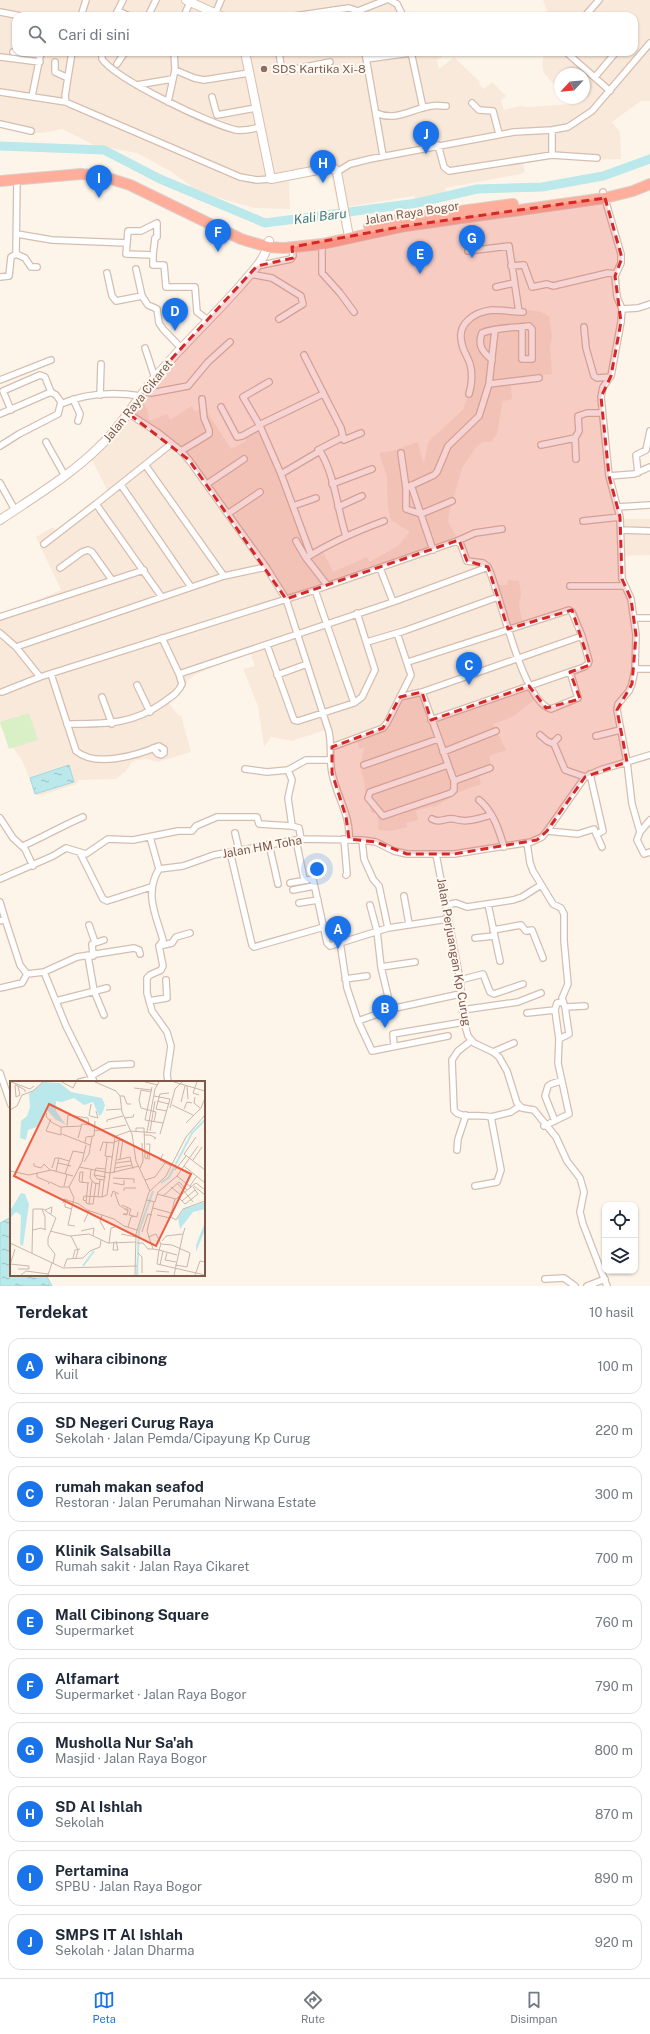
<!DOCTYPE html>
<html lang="id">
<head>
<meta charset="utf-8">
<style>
  body { margin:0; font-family:"Public Sans",sans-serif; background:#f6f6f7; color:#1f2937 }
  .controls { position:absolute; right:12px; bottom:12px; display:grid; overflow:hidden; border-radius:8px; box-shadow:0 1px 3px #0004 }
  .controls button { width:36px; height:36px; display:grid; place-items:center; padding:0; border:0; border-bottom:1px solid #e0e1e3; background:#fff; color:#1f2937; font:20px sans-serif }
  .compass { position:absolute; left:554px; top:68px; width:36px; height:36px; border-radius:50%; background:#fff; box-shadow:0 1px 3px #0004; rotate:244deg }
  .you { position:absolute; left:317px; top:869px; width:14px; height:14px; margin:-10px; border:3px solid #fff; border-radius:50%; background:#1a73e8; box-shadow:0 0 0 6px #1a73e833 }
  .badge { display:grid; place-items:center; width:26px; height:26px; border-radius:50%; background:#1a73e8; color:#fff; font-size:13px; font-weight:700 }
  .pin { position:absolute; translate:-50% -33px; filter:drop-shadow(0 1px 2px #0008) }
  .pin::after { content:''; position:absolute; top:21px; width:14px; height:12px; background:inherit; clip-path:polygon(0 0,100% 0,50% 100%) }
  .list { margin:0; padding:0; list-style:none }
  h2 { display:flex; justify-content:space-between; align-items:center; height:52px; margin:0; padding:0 16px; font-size:17px }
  h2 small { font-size:13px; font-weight:400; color:#747a83 }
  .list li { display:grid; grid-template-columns:26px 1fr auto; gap:12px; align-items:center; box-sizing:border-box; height:56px; margin:0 8px 8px; padding:0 8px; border:1px solid #e0e1e3; border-radius:12px }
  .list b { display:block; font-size:15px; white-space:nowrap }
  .list p { margin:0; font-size:13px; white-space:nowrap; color:#747a83 }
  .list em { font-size:13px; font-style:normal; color:#747a83 }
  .icon { flex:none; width:22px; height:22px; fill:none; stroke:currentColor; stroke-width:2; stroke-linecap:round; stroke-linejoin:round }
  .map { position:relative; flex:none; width:650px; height:1286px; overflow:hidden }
  .search { position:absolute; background:#fff; box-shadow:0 1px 3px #0004; left:12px; right:12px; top:12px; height:44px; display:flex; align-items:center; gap:10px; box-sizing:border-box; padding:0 14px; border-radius:12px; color:#747a83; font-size:15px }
  .sheet { height:692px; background:#fff }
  nav { display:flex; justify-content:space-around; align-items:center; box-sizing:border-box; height:56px; border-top:1px solid #e0e1e3; background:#fff; font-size:11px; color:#747a83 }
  nav a { display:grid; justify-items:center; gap:2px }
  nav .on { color:#1a73e8 }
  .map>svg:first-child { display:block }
  .residential { fill:#f9e9da }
  .garden { fill:#d9efc5 }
  .water { fill:url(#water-ripples); stroke:#a0d9de }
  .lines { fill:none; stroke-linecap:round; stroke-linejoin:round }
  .river { stroke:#bbe8eb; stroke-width:9 }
  .street-casing { stroke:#d5beb0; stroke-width:8 }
  .secondary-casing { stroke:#dbbfaf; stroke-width:10 }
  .highway-casing { stroke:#dbd0cc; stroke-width:12 }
  .street { stroke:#fff; stroke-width:5.5 }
  .secondary { stroke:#fff; stroke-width:8 }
  .highway { stroke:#feae9b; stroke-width:10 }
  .marked { fill:#d62828; fill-opacity:0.2; stroke:#d62828; stroke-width:3; stroke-dasharray:8 5; stroke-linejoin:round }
  .education-dot { fill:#8d6e63; stroke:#fff9f2; stroke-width:1.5 }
  .labels { text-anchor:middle; stroke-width:4; stroke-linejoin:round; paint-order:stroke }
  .education-label { font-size:12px; fill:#785e54; stroke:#fff9f2; text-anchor:start }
  .street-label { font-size:12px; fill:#7d5849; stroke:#fff9f2 }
  .water-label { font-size:13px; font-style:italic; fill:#3a7c83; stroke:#fff9f2 }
  .inset-river { fill:none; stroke:#bbe8eb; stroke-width:2 }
  .inset-road { fill:none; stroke:#cab6aa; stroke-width:1 }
  .view { fill:#ed5e44; fill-opacity:0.15; stroke:#ed5e44; stroke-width:2 }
  .inset-edge { fill:none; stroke:#7d5849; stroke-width:2 }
</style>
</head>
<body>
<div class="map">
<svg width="650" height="1286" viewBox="0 0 650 1286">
  <defs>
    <pattern id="water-ripples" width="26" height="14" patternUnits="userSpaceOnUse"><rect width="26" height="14" fill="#bbe8eb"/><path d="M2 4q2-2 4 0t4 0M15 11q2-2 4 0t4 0" fill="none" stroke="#9dbfc0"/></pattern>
  </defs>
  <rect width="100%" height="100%" fill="#fef5ea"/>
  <path class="residential" d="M0,0H398L403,6L406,16H16V52H440L442,57L437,60L439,69L454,57L480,82L479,84L484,89L492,82L506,96L501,101L504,110L520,106L527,107L572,104L566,98H584V74H560V92L544,73L542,65L544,52H634V16H549L543,0H650V101H641L612,122L620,132L621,159L583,160L552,157L525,162L523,164L525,172L521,174L445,188L446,192L431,197L415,199L414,196L346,207L351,225L342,227L331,174L289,178L290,209L254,208L199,192L170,171L137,153L94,145L62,129L49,132L36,133L0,128Z
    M528,310L541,312L549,316L552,336L550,348L552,374L529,377V381L511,385L512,399L503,401L502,404L497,434L491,442H483L476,447L462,468L449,513L448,522L469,559L483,561L496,585H507L508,580L519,581L521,594L519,605L522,620L577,612L592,665L575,676L581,700L550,713L537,698L512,717L493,724L506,750L489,756L492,768L478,773L481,784L461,791L433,808L432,806L416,811L418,820L406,823L407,827L391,831L379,830L377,813H371L369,803H366L364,780L360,767L364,748L360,749L356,740L331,748L325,730L292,741L271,737L264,747L258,706L243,669L255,666L250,652L222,662L194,676L188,680L185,688L168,702L179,716L181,715L191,752L158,762L146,759L137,760L132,762L126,771L116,779L79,780L76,784L42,795H36L22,760L9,743L0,724V616L61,590L36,537L53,527L56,531L108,492L91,458L142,399L148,412L149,420H153L167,414L170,420L192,406L195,412L204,407L231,449L246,441L244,435L258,426L281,471L309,553L322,549L333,572L367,557L369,562L398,546L410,532L391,520L388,508L387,476L379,453L392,451L418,442L423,462L425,460L428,443L432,438L463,410L468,396L473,368L460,338L469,321L490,311Z
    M621,519H650V555L621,556Z"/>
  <path class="garden" d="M29,713L38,740L9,749L0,722Z"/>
  <path class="water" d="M69,765L74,782L35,794L30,778Z
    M11,1217V1275H46L52,1286H0V1223Z"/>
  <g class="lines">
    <path class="river" d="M0,146L104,150L160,179L265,223L417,203L477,189L542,187L603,176L650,159"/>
    <g class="street-casing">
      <path id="street" d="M390,0L397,4L403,16
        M333,10L334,16
        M118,11L129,16
        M358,11L386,0
        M0,12L21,16
        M215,14L221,0
        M81,16L86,0
        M115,16L123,0
        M148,16L156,0
        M184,16L190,2
        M294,16L349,8L358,11
        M585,16L599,0
        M13,52L41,55
        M72,52L65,96L66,102L70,104L240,177L257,180L271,179
        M102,52V59C117,80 210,124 236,130C244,131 253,129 260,127
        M279,52L281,66L285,71L330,62
        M365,52L383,156
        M411,52L423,108
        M566,52L610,91
        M0,57L40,62
        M366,59L411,53
        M55,62V72L66,77
        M117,64L125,52
        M175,70L194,78L204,80L249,73
        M595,77L616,52
        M137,85L172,79
        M0,92L66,102
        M32,96L41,52
        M212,97L217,115L256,108
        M168,102L175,70L174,52
        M472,103L479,110L493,111L499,134
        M376,113C396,122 411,109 431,106C436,105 441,106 446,106
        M0,124L31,131
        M552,130V155
        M438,145L444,167L449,171L552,155L597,158
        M337,172L350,164L370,159L514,132L552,130L568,127L592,111L650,43
        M603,192L621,254V263L615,276L617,297L622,309L621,322L611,376L603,387L601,397L609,476L620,517L622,579L631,599L636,635L635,669L632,684L629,691L618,704L617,710L627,762L632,804L640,832L637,840L644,854L650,852
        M17,234L52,240L127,243L126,254L153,255V265H164L166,287H195L197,312L208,320
        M127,243L128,231H141L157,223V237L155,238L153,255
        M322,244V273L340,293L354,312
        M468,251L509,246L519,312
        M16,254L25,258L31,267H37
        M257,266L291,259L293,256L292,247
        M511,266L524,265L532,287L547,284L553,286L608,273L616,274
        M136,269L142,296L148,305L157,309L159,323L163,329L182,349
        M107,273L112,296L116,301L142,296
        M250,274L272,278L301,296L303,304L279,319
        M0,277L9,276L11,257L16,254L17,180
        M496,287L514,283
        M622,309L638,308L650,304
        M584,327L586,348L594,376L597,378L610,377
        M145,348L155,378
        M304,355L341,428L344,440L361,433
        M492,360C483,352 477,346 482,333C495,327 515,328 529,326L532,329V359H522V327
        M0,380L51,360
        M269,382L243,397L260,426L281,474L311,555
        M489,384L539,378
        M144,391L151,393L188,386L208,362L230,342
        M469,394C472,384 473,375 470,364C468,357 463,351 462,344C456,323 475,312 492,310C503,310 513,312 523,312
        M100,395L101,364
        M73,399L80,414L78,421
        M61,404C86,393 114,392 141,396
        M221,407L237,437L242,436L260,426
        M0,414L51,392L45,377L40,375L3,391L11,410
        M129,414L157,432L181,451L189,460L266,567L286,599L329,732C332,746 329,759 332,773C336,795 351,816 349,839
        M259,425L323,394
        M46,442L65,476
        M541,445L575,438
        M0,446L19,434L58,414L61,402L56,395L51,392
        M318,450L343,437
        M181,451L209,434V430L204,418L202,399
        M401,453L406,488V509L421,514L452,501
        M576,459L575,438L579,431L578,416L587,413H602
        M146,466L224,576
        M638,473L636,455L646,450L650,431
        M281,474L320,451C335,476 337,508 346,536
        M609,476L634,474L650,467
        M0,483L15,510
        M207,484L244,459
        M332,484L372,469
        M121,485L191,587
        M411,485L433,550
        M406,488L434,475L437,472L448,446L479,416L489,384L495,330
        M293,506L316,498
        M338,507L362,496
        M617,507L650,505
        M229,513L260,492
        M583,521L620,517
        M621,530L650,531
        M296,541L306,558L327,585
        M457,541L475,533L502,529
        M44,544L96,504
        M306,558C331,542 357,531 384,521
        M60,568L82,552L88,550L92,552L112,580
        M380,568L393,602
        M570,586H625
        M315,590L354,703
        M161,596L96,504L171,444
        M0,617L144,570
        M634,618H650
        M0,633L16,647L40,677
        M367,642L404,631L498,597
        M267,645L294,720L298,721L354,703L362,697L375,670L357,613
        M16,647L224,576L266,567
        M408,662L569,610L572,612L582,636
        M635,669H650
        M51,674L76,751C96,768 138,755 159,746L164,749V753L161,755L158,754L153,748
        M179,674L393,602L488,567
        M277,675L307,664
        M137,685L150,712
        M2,692L40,677L315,590L457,541L461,545L467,561L483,563L488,567C501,595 522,702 551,709L578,698L570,672
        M422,692L454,781V790L451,793L383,816L368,798L370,792L448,765
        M102,697L112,724
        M400,697L422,692L582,636L589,661L588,664L584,667L431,720
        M67,724C105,724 132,725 164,702C172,696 178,693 182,684L179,674L162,638
        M540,735L547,741L554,744L565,770L585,777
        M596,736L620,730
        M553,743L558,738
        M332,747L383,728L387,723L411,675L397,633
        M443,752L496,731
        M364,765L438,739
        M245,769L267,772L288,770
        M590,774L603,831L597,834
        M454,781L490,768
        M479,800C493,811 499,830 504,847
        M0,818L13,838L25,849L33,866
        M432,819C440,824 446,817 454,819C467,823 477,819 491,815
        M547,831L578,834L594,829L602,847
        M640,832L650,820
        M235,833L239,850
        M150,837L159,869
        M301,839L299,828L292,826L288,798L292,780L288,770L306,760H330
        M344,839L347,874L346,875
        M296,840L304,879
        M362,840L364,859L373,879L379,886L388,928
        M527,843L530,863L533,871L550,899L553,904L561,908L564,914V941L568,984L562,998L565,1007L585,1006
        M269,844L278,884
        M23,846C43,837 62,826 83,817
        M230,852L252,945L254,947L324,927
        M80,853L103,899L107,901L151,887
        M436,854L460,980L464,1022L468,1036L474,1043L493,1052L499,1057L507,1071L517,1103L522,1108L534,1110L556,1137L567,1161L580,1178L584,1192L580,1212L583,1224L607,1286
        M159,869L183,866L214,855L301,839L362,840L376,842L394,851L407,854H454L531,842L542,837L547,831L585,777L600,770L650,755
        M159,869C144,894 156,915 163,940L159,946L163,966L161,970L150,975L147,978V993L152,1011L167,1032L171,1046L167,1074L168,1082
        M0,879L53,856L66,848L86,854L108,839L133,840L178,831H192L196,826L217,817H257L259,824L292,826
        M290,883L313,879L327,943L330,946L388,928L448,919
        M293,890L314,886
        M404,896L409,924
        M0,902L5,919
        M299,903L318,900
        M488,904L500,961
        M370,905L377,931L381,967L391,1009
        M446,905L456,903L467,907L513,900L522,897L541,885
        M0,921L5,919L20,965L27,974L44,972L77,957L134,948L139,950L140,954
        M89,925L95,942
        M493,930L521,925L526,931L532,930L543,958
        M475,938L494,936
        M340,942L347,988L358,1021L391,1009L460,994
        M159,946L172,943L176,937L190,933
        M88,956L94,991L104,1015
        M93,956L92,944L104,940
        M381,967L415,962
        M44,972L66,1026L94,1082
        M345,979L367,976
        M460,980L483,974L490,992L494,994L523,984
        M0,988L22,983L27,974
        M56,1001L107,988
        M149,1001L167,998L166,980
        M462,1010L518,1002L541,993
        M555,1010L559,1039
        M527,1013L555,1010L557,1003L563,1002
        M358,1021L372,1051L448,1036
        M471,1041L458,1051L452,1060L454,1110C460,1120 481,1113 491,1117L501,1170L497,1182L475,1186
        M394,1046L393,1034L464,1022
        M493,1052L514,1043
        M0,1073L11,1105
        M91,1076L110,1065L131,1064
        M80,1082L93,1079
        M491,1117L511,1112L520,1106
        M555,1121L545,1096L548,1086L551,1084L561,1081
        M544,1126L569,1114L558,1063L559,1039L569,1034L565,1007
        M457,1150L458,1139L466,1115
        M545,1279L564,1278L575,1286
        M587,1286L605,1279"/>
    </g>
    <g class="secondary-casing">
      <path id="secondary" d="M186,0L221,16
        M245,52L271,179L323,169H335L337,172L349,237
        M0,520C34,497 71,475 100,446C122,426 134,402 153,380C180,347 212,318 240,286C251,273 266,259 269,241"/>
    </g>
    <g class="highway-casing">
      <path id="highway" d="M0,181L81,174L102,176L130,185L241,239L268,247L284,248L322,244L405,226L605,198L633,191L650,184
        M369,226L401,219L513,204"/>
    </g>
    <use href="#street" class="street"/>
    <use href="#secondary" class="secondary"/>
    <use href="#highway" class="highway"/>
  </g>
  <path class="marked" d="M605,198L622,258L615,276L621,322L611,376L601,397L609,476L620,517L622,579L631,599L636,635L632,684L617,710L627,762L585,777L547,831L537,840L454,854H407L376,842L349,839L346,817L332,773V747L383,728L400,697L422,692L431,720L529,686L546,708L580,699L570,672L590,665L572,610L508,629L488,567L467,561L459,540L286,599L189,460L129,414L152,380L257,266L293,258L292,247L405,226Z"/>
  <circle class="education-dot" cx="264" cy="69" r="4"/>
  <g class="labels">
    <g class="education-label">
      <text x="272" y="73">SDS Kartika Xi-8</text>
    </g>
    <g class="street-label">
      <text transform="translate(412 213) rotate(-9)" y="4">Jalan Raya Bogor</text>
      <text transform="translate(138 401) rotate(-51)" y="4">Jalan Raya Cikaret</text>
      <text transform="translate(262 847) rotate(-10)" y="4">Jalan HM Toha</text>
      <text transform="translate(454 952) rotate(80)" y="4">Jalan Perjuangan Kp Curug</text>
    </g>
    <g class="water-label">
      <text transform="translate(320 216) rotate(-7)" y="5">Kali Baru</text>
    </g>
  </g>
  <g transform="translate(10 1081)">
    <rect width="195" height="195" fill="#fef5ea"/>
    <path d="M34,1L50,2L61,11L92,17L95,24L92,33L89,35L83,21L74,24L64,17L52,21L46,20V30L56,44L45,38L37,29L27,46L18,49L16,59L10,57L11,40L17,35L20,26L19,13ZM11,112L15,113L19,123L13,165L10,163L11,134L6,131L0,137V130ZM195,121V128L183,131L170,148L168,137L174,128ZM195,141V149L186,171V164Z" fill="#bbe8eb"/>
    <path class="inset-river" d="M151,102L159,96L182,52L195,39M73,185L84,170M127,194L129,150L143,110"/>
    <path class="inset-road" d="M1,1L20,8L24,5M52,1L63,7L66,1M85,1L106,10L110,15L112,31L122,53L126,80L140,110M135,1L148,4M164,1L195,10M187,1L183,12L189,14M8,5L10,14L6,16L5,4H6L15,9V11M177,5L178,18M142,6L135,39L153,42M124,7L142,9M141,11L131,9L129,19L131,27L146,31L144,41M110,15H114L117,23H121M144,15L160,18L150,53M185,16L184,22L190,27M147,20L159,23M171,21L175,5M162,24L183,34M160,27L165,8L172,1M174,28L177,21L182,22M0,29L7,25L12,14L23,10L33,1M96,29L111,28M157,30L146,28L150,13L159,12M37,32L36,35L41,41L51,46L71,45M79,35L81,23M80,35L88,37L86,30M114,37L123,36L124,33M41,38L36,50L51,54V46M97,41V39L113,35M176,42L191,27L195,17M57,45L58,34L78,37M84,50L116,44M140,50L145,20M126,51V47H134L135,77L137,78L138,72H135M137,51L145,8L149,1M52,53L80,64M134,54H140L146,57L144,58M106,55L120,50L146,52M186,56L174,73L195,89M68,57L72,43L79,44L78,37M97,61L95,75L102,76M104,61L113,58L110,78M75,62L76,56L84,55L85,40M136,63H140L139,79M90,70L93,61L104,62M153,73L150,79L161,85M107,79L120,76L123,88M183,79L192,66M74,81L79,73L82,56M24,82V85L31,87L34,83L40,89M48,82L61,85M106,82L121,80M174,85L195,102M69,86L100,92L129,85M42,87L45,77H49M105,87L122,84M130,87L133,80L132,62M81,89L80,97L84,102L90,103M165,89L176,75M0,90L19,94L41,89L63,95M46,90L49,77L59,80M27,92V96L39,101M104,92L109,60M55,93L63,70L74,72M84,94L96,96M167,95L188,65M103,97L124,98V102M94,99L87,98L84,94L86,87L95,88M135,99L145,96L155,82M72,101L73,91H70L69,100L70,101L79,102M78,102L76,122L79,123L82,100M103,102L114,104V99M38,103L40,101L50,106H59M168,103L183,121M54,105L57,93M180,105L187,95M184,105L195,114M161,106L171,114M114,110V107H126M105,112L109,124L118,130M147,113L166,118L186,102L195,109M153,115L169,101L177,109M88,116L90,99M92,116L97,114L105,56M92,116L97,76M101,116L103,110L109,113M168,116L175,123L188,113L183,106M55,119V126L62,128M137,119L145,121L148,111L167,95L181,106M76,120L73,119L74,115L92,116M172,120L185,109M144,121L137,150L143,168L149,169L147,183L195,194M53,122L54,118L69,123L77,129L104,138L114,145L127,149M79,123H83L86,102M112,124L121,128L119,134M143,127L161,132M32,128L35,136V148M115,128H118V130L117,133V134L113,133H117M35,129L42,126L41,133M92,134L90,140L95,149M119,134L127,136L128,131M147,134L160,137L165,118M161,136L166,139L173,128L195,120M74,141L79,130M65,145L58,144L64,117L59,106L72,81L76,64M118,146L121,136L124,135M23,149L31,147L36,149M40,150L60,155L79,153L98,162L126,161M71,150L84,147L83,155M132,151L138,133L142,134M111,153L126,156M61,155L68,169L66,177M138,156L146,153L151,163L162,164L180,172L177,186L165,184M152,160L156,155L173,153L175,147M104,161L103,169H108L106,160M0,162L53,187L127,185M99,162L101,147L105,146M127,162H133L138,168H143M151,163L149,169L167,174M22,172L23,128H33L46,137L38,157V164L45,173L43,182M128,172L132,176V192M157,172L155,179L166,181M63,177L65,169L70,168M0,183L19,185V188H8M0,184L5,168M150,184L153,170M54,186L57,178L73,177L80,170L90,166L91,159M146,190L159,191M11,194L16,190L38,193M38,194L42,182M125,194L126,153L139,111L156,95L176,56L195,34M164,194L173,153M185,194L190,180L195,181"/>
    <path class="view" d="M39,23L181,93L146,165L4,95Z"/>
    <rect width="195" height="195" class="inset-edge"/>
  </g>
</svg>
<div class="controls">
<button><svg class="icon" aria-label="locate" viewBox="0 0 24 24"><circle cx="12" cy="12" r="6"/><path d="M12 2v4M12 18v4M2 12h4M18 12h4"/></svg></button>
<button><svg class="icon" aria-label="layers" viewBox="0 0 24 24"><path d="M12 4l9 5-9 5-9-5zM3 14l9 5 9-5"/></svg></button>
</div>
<svg class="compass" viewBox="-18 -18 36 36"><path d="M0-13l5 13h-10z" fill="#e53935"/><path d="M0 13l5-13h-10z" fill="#747a83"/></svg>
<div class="you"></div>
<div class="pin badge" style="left:338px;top:949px">A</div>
<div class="pin badge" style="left:385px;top:1028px">B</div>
<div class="pin badge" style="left:469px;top:685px">C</div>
<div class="pin badge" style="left:175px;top:331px">D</div>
<div class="pin badge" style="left:420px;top:274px">E</div>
<div class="pin badge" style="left:218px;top:252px">F</div>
<div class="pin badge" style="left:472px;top:258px">G</div>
<div class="pin badge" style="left:323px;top:183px">H</div>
<div class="pin badge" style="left:99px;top:198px">I</div>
<div class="pin badge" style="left:426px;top:154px">J</div>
<div class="search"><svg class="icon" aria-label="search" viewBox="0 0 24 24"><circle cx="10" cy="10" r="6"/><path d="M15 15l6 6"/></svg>Cari di sini</div>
</div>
<section class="sheet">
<h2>Terdekat<small>10 hasil</small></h2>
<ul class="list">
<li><span class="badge">A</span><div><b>wihara cibinong</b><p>Kuil</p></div><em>100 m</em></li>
<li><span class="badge">B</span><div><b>SD Negeri Curug Raya</b><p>Sekolah · Jalan Pemda/Cipayung Kp Curug</p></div><em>220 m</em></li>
<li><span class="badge">C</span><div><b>rumah makan seafod</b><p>Restoran · Jalan Perumahan Nirwana Estate</p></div><em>300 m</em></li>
<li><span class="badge">D</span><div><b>Klinik Salsabilla</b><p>Rumah sakit · Jalan Raya Cikaret</p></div><em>700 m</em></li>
<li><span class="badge">E</span><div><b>Mall Cibinong Square</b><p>Supermarket</p></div><em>760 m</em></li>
<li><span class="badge">F</span><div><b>Alfamart</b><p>Supermarket · Jalan Raya Bogor</p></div><em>790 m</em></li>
<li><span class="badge">G</span><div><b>Musholla Nur Sa'ah</b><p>Masjid · Jalan Raya Bogor</p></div><em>800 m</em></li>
<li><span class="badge">H</span><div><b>SD Al Ishlah</b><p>Sekolah</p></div><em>870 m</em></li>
<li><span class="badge">I</span><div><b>Pertamina</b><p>SPBU · Jalan Raya Bogor</p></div><em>890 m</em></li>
<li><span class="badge">J</span><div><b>SMPS IT Al Ishlah</b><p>Sekolah · Jalan Dharma</p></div><em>920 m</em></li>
</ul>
</section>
<nav>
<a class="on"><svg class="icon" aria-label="map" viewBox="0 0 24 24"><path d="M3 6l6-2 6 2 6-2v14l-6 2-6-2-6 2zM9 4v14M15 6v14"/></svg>Peta</a>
<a><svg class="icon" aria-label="directions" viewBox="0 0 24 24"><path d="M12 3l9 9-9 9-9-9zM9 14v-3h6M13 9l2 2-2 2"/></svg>Rute</a>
<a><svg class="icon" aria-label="saved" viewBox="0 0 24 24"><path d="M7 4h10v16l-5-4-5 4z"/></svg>Disimpan</a>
</nav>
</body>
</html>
